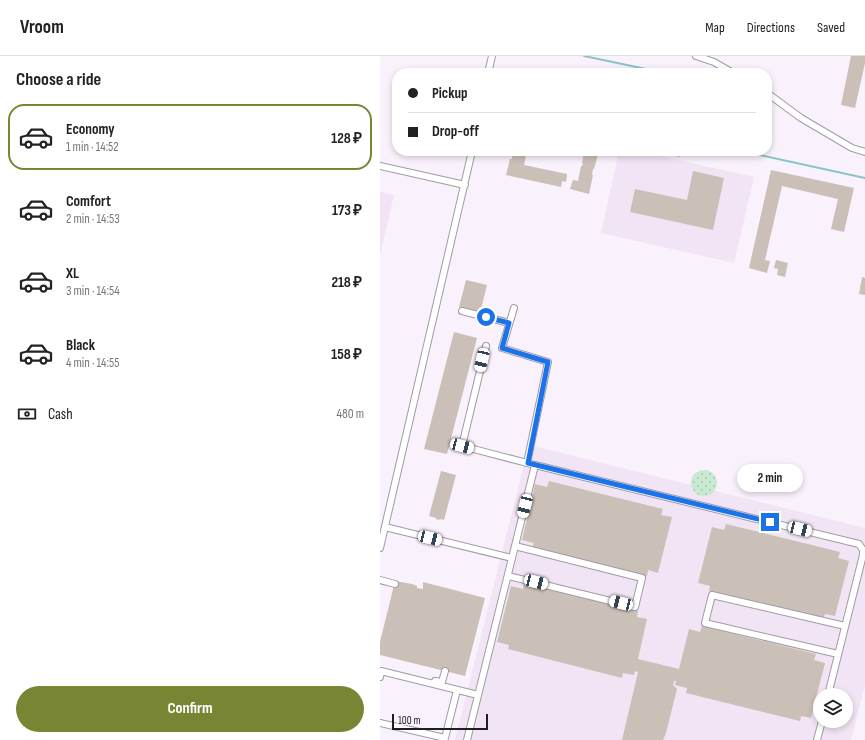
<!DOCTYPE html>
<meta charset="utf-8">
<style>
body{margin:0;font-family:"Sofia Sans Condensed",sans-serif;background:#f6f6f6;color:#222;height:100vh;display:flex;flex-direction:column;font-size:15px;white-space:nowrap}
*{box-sizing:border-box;margin:0}
p{font-size:13px;color:#767676}
.icon{flex:none;width:22px;height:22px;fill:none;stroke:currentColor;stroke-width:2;stroke-linecap:round;stroke-linejoin:round}
.map{position:relative;flex:1;overflow:hidden}
.panel{display:flex;flex-direction:column;background:#fff;width:380px}
.panel>*{flex:none}
.hud{position:absolute;left:12px;top:12px;width:380px;height:88px;border-radius:16px;box-shadow:0 2px 6px #0003;display:grid;align-content:center;height:88px;padding:0 16px;background:#fff}
.tools{position:absolute;left:433px;top:632px;display:grid;gap:8px}
.tools a{display:grid;place-items:center;width:40px;height:40px;border-radius:50%;background:#fff;box-shadow:0 2px 6px #0003;font-size:20px}
.scale{position:absolute;left:12px;bottom:10px;width:96px;box-sizing:border-box;padding-left:4px;border:2px solid #211e22;border-top:0;font-size:11px;line-height:14px;white-space:nowrap;color:#211e22;-webkit-text-stroke:3px #f9f1fb;paint-order:stroke}
.end{position:absolute;width:18px;height:18px;margin:-9px;border:5px solid #1a73e8;background:#fff;box-shadow:0 0 0 2px #fff}
.from{border-radius:50%}
.bubble{position:absolute;height:28px;border-radius:14px;background:#fff;box-shadow:0 2px 6px #0003;font-size:13px;font-weight:700;line-height:28px;text-align:center}
.car{position:absolute;width:12px;height:24px;margin:-12px -6px;border-radius:5px;box-shadow:0 0 3px 1px #0007;background:linear-gradient(#fff 24%,#345 0 40%,#fff 0 76%,#345 0 86%,#fff 0)}
.hud b{display:flex;align-items:center;gap:14px;height:38px;font-size:15px}
.hud b+b{border-top:1px solid #e0e0e0}
.hud i{width:10px;height:10px;background:#222}
ul{padding:0;list-style:none}
li{display:flex;align-items:center;gap:12px;height:66px;margin:0 8px 6px;padding:0 8px;border:2px solid transparent;border-radius:16px}
li div{flex:1}
li b{display:block;font-size:15px}
li em{font-style:normal;font-weight:700}
li.current{border-color:#788533}
li>.icon{width:36px;height:36px;stroke-width:1.5}
h2{padding:0 16px;font-size:18px;line-height:48px}
.pay{display:flex;align-items:center;gap:10px;height:44px;padding:0 16px;font-size:15px}
.pay p{margin-inline-start:auto}
.primary-button{display:flex;gap:8px;margin-top:auto;padding:8px 16px}
.primary-button a{flex:1;height:46px;border-radius:24px;background:#788533;color:#fff;font-size:16px;font-weight:700;line-height:46px;text-align:center}
header{display:flex;align-items:center;gap:24px;box-sizing:border-box;height:56px;padding:0 20px;background:#fff;border-bottom:1px solid #e0e0e0}
header strong{font-size:19px}
nav{display:flex;gap:22px;margin-inline-start:auto;font-size:14px}
main{display:flex;flex:1;min-height:0}
.map>svg:first-child{display:block}
.built{fill:#f1e4f4;fill-rule:evenodd}
.grass{fill:url(#grass-dots)}
.lines{fill:none;stroke-linecap:round;stroke-linejoin:round}
.stream{stroke:#88c4c7;stroke-width:2}
.building{fill:#cac0b8}
.minor-casing{stroke:#a29aa4;stroke-width:8}
.minor{stroke:#fff;stroke-width:6}
.route{stroke:#1a73e8;stroke-width:5}
</style>
<header>
<strong>Vroom</strong>
<nav><a>Map</a><a>Directions</a><a>Saved</a></nav>
</header>
<main>
<section class="panel">
<h2>Choose a ride</h2>
<ul>
<li class="current"><svg class="icon" aria-label="car" viewBox="0 0 24 24"><path d="M5 17H2v-5l4-1 3-4h7l3 4 3 1v5h-3M9 17h6M6 11h13"/><circle cx="7" cy="17" r="2"/><circle cx="17" cy="17" r="2"/></svg><div><b>Economy</b><p>1 min · 14:52</p></div><em>128 ₽</em></li>
<li><svg class="icon" aria-label="car" viewBox="0 0 24 24"><path d="M5 17H2v-5l4-1 3-4h7l3 4 3 1v5h-3M9 17h6M6 11h13"/><circle cx="7" cy="17" r="2"/><circle cx="17" cy="17" r="2"/></svg><div><b>Comfort</b><p>2 min · 14:53</p></div><em>173 ₽</em></li>
<li><svg class="icon" aria-label="car" viewBox="0 0 24 24"><path d="M5 17H2v-5l4-1 3-4h7l3 4 3 1v5h-3M9 17h6M6 11h13"/><circle cx="7" cy="17" r="2"/><circle cx="17" cy="17" r="2"/></svg><div><b>XL</b><p>3 min · 14:54</p></div><em>218 ₽</em></li>
<li><svg class="icon" aria-label="car" viewBox="0 0 24 24"><path d="M5 17H2v-5l4-1 3-4h7l3 4 3 1v5h-3M9 17h6M6 11h13"/><circle cx="7" cy="17" r="2"/><circle cx="17" cy="17" r="2"/></svg><div><b>Black</b><p>4 min · 14:55</p></div><em>158 ₽</em></li>
</ul>
<div class="pay"><svg class="icon" aria-label="cash" viewBox="0 0 24 24"><path d="M3 7h18v10H3z"/><circle cx="12" cy="12" r="2"/></svg>Cash<p>480 m</p></div>
<div class="primary-button"><a>Confirm</a></div>
</section>
<div class="map">
<svg width="485" height="684" viewBox="0 0 485 684">
<defs>
<pattern id="grass-dots" width="8" height="8" patternUnits="userSpaceOnUse"><rect width="8" height="8" fill="#c9e9d3"/><path d="M2 2h.1M6 6h.1" fill="none" stroke="#acc7b5" stroke-width="1.8" stroke-linecap="round"/></pattern>
</defs>
<rect width="100%" height="100%" fill="#f9f1fb"/>
<path class="built" d="M239,95h18l117,26 -20,86 -133,-30z
M0,136l14,3 -14,61z
M149,389l336,83v157l-14,55h-396zM440,639h26v26h-26z"/>
<path class="grass" d="M311 427a13 13 0 1 1 26 0a13 13 0 1 1-26 0Z"/>
<g class="lines">
<path class="stream" d="M204,0l81,17
M361,95l124,27"/>
</g>
<path class="building" d="M471,0h14v7l-10,45 -14,-3z
M151,13l14,3v1h-15z
M132,95h15l-3,14 43,9 -1,8 -4,-1 -1,6 -55,-12 4,-16h2z
M204,95h15l-5,18h-1l-1,6h1l-4,19 -19,-5 3,-9 5,1 3,-15h1l1,-3h-1z
M287,95h15l-2,6 -14,-3z
M391,114l83,18 -10,44 -13,-3 7,-30 -56,-13 -17,74 5,1 -3,12 -18,-5z
M313,115l31,7 -11,52 -83,-18 5,-23 52,11z
M396,204l12,3 -3,14 -8,-2 1,-6 -4,-1z
M482,221l3,1v17l-6,-1z
M86,224l21,5 -7,28 -21,-6z
M74,276l23,6 -30,116 -23,-5z
M61,415l15,4 -12,45 -4,-1 -1,1 -3,-1v-1l-7,-2z
M169,425l114,28 -2,6 11,2 -14,56 -10,-3 -1,6 -115,-29 2,-4 -12,-3 13,-56 12,3z
M346,468l114,28 -2,6 11,3 -14,55 -10,-2 -2,5 -114,-28 1,-5 -12,-3 14,-56 12,3z
M15,525l17,3 5,2v2l6,1v-7l62,16 -20,78 -85,-21v-13z
M144,527l114,28 -1,6 10,2 -9,40 41,10 10,-40 11,3 2,-6 114,28 -2,6 11,3 -14,55 -10,-2 -1,5 -114,-28 1,-5 -12,-3 1,-4h-2l-1,4 4,4 -11,44 -3,7h-41l16,-68 -3,-1 -1,4 -11,-2 -1,5 -114,-29 1,-4 -12,-3 14,-56 12,3z"/>
<g class="lines">
<defs>
<path id="minor" d="M316,0l18,6 19,11
M108,17l4,-17
M387,37l34,25 51,30 13,4
M0,110l85,19
M134,252l-12,40 46,14 -21,101
M82,255l47,12
M106,290l-24,100 69,18
M5,471l127,31
M0,492l92,-397
M128,520l127,31 7,-29 -127,-32
M0,524l15,4
M458,598l-133,-31 7,-28 133,31
M0,621l1,-6 97,24
M55,625l7,1 3,-11
M0,667l65,15 12,-48
M87,684l68,-275 324,79 4,6v5l-35,140
M437,684l5,-19"/>
</defs>
<use href="#minor" class="minor-casing"/>
<use href="#minor" class="minor"/>
</g>
<g class="lines">
<path class="route" d="M106,261l23,6 -7,25 46,14 -20,101 242,59"/>
</g>
</svg>
<div class="tools">
<a><svg class="icon" aria-label="layers" viewBox="0 0 24 24"><path d="M12 4l9 5-9 5-9-5zM3 14l9 5 9-5"/></svg></a>
</div>
<div class="scale">100 m</div>
<i class="end from" style="left:106px;top:261px"></i>
<i class="end" style="left:390px;top:466px"></i>
<div class="bubble" style="left:357px;top:408px;width:66px">2 min</div>
<i class="car" style="left:102px;top:304px;rotate:193deg"></i>
<i class="car" style="left:82px;top:390px;rotate:105deg"></i>
<i class="car" style="left:145px;top:450px;rotate:194deg"></i>
<i class="car" style="left:420px;top:473px;rotate:104deg"></i>
<i class="car" style="left:50px;top:482px;rotate:104deg"></i>
<i class="car" style="left:156px;top:526px;rotate:104deg"></i>
<i class="car" style="left:241px;top:547px;rotate:284deg"></i>
<div class="hud">
<b><i class="from"></i>Pickup</b>
<b><i></i>Drop-off</b>
</div>
</div>
</main>
